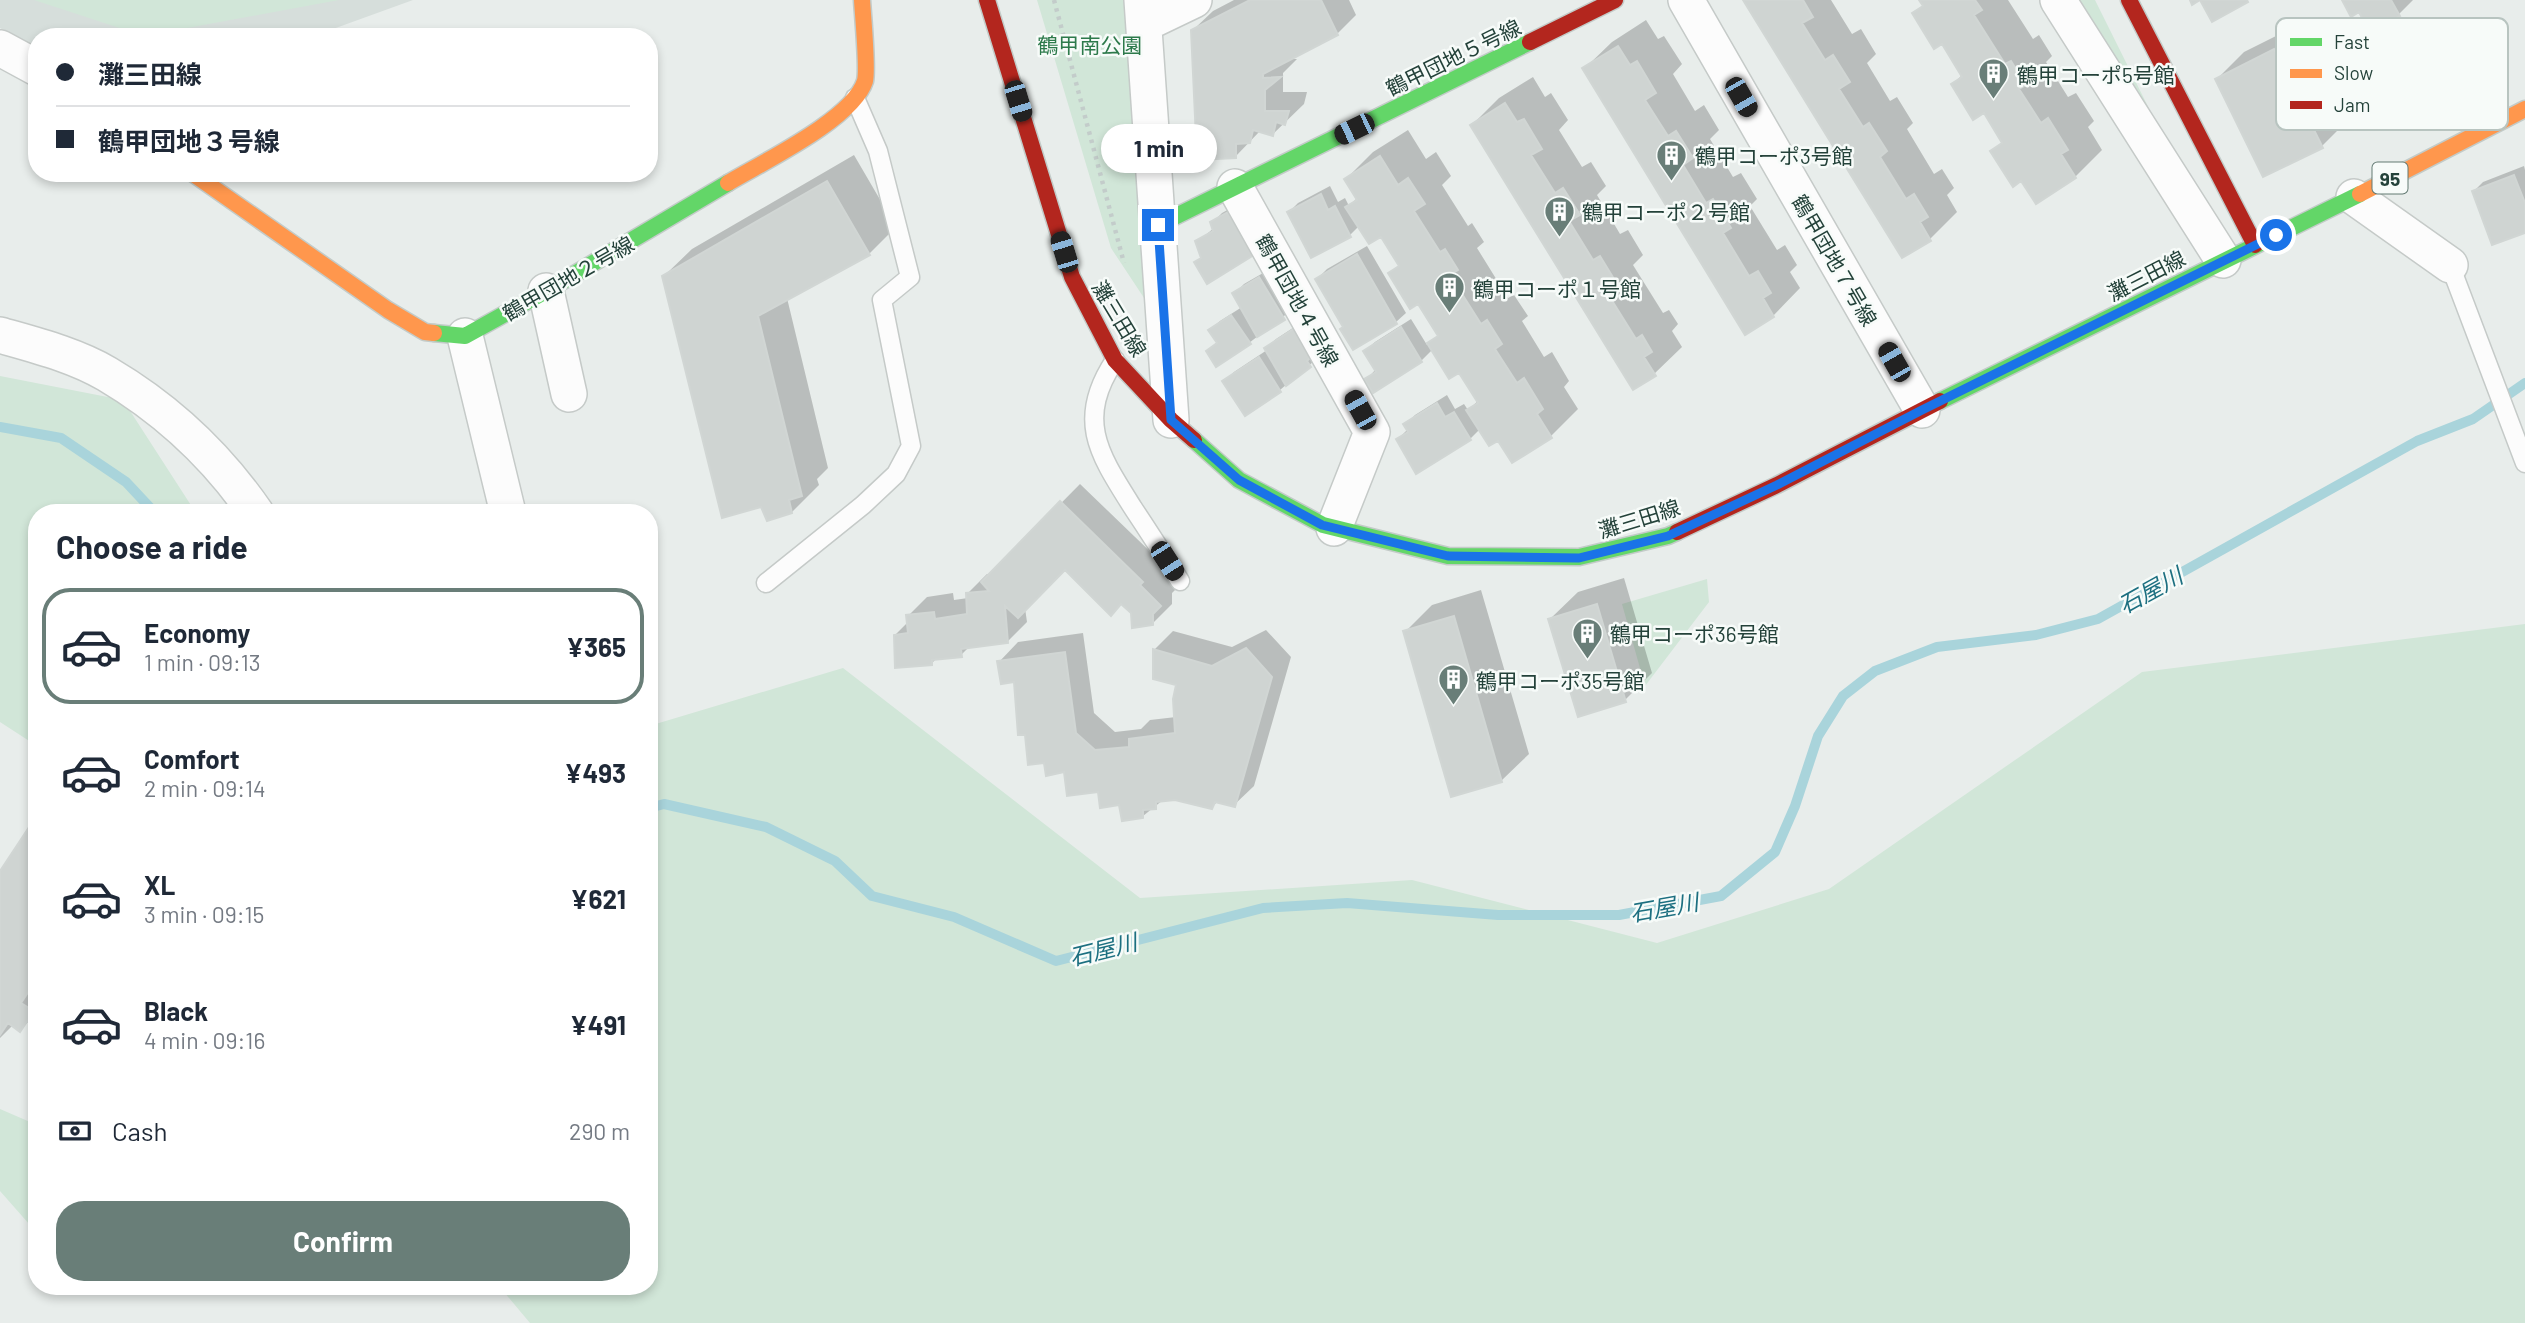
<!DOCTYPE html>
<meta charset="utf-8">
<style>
body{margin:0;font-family:Barlow,"Noto Sans JP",sans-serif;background:#f2f2f3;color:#1f2937;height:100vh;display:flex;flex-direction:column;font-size:26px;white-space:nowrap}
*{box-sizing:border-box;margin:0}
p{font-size:23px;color:#747a83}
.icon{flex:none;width:38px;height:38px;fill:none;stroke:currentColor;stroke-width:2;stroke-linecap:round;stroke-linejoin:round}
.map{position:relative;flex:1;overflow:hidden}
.sheet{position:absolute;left:28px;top:504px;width:630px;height:791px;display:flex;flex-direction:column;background:#fff;border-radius:28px;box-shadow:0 4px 10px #0003}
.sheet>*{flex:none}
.banner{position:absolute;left:28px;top:28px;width:630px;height:154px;border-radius:28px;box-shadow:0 4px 10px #0003;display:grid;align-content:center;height:154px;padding:0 28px;background:#fff}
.end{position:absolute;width:32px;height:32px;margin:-16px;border:9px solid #1a73e8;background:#fff;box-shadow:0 0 0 4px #fff}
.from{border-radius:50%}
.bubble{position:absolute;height:49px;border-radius:24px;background:#fff;box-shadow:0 4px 10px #0003;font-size:23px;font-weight:700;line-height:49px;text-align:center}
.car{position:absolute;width:21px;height:42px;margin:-21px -10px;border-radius:9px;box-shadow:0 0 5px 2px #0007;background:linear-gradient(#222 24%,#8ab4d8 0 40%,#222 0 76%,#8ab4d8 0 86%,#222 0)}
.banner b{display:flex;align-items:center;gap:24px;height:66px;font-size:26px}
.banner b+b{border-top:2px solid #e0e1e3}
.banner i{width:18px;height:18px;background:#1f2937}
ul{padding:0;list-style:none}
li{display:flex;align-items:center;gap:21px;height:116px;margin:0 14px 10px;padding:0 14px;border:4px solid transparent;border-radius:28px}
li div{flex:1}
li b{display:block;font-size:26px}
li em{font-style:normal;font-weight:700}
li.selected{border-color:#697e78}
li>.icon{width:63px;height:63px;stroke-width:1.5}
h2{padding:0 28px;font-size:32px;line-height:84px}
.pay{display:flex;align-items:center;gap:18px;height:77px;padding:0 28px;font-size:26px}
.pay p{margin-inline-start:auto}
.action{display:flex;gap:14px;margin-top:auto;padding:14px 28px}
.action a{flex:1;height:80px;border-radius:28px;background:#697e78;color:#fff;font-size:28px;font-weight:700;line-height:80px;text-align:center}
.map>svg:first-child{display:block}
.built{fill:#d6dedb}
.green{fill:#d1e6d8}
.shadow{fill:#0003}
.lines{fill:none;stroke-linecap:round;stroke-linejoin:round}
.stream{stroke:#a9d4db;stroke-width:10}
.building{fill:#cfd4d2;stroke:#d1d6d4;stroke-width:2}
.lane-casing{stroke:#c5cac8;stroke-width:21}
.street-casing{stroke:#c5cac8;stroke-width:38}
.fast-casing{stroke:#c3cbc8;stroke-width:19}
.slow-casing{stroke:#c3cbc8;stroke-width:19}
.jam-casing{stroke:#c3cbc8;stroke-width:19}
.path{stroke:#c3ccca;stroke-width:4.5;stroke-dasharray:3.5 5;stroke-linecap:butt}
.lane{stroke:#fcfcfc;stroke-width:18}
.street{stroke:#fcfcfc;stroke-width:35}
.fast{stroke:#63d668;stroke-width:16}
.slow{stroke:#ff974d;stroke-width:16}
.jam{stroke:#b3261e;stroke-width:16}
.route{stroke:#1a73e8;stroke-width:9}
.labels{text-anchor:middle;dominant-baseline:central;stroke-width:5;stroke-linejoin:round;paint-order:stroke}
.shield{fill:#f7fbf9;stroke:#637a73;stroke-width:2}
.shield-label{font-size:19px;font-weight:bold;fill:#24423a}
.park-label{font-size:21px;fill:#2d7a4b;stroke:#f7fbf9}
.street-label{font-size:21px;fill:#24423a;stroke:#f7fbf9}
.poi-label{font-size:21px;fill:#24423a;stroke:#f7fbf9;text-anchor:start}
.water-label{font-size:23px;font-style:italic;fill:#1c6f80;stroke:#f7fbf9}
.key{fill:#f7fbf9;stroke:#b8c4c0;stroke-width:2}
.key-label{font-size:19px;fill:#24423a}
</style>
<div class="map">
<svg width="2525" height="1323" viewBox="0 0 2525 1323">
<rect width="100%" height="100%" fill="#e8edeb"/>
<path class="built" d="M0,0h413l-102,37h-274v11l-37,-20z"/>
<path class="green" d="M34,0h305l-195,36z
M1037,0h87l28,310 -41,-62z
M2077,0h18l94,189z
M0,376l123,24 73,113h-159v233l-37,-24z
M1707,579l2,23 -64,84 -23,-82z
M2525,624v699h-1995l-31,-37h150v-560l194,-58 297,230 272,-18 245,63 172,-54 313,-217z
M0,1109l37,16v108l-37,-42z"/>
<path class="shadow" d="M1234,0h115l7,15 -19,19 -50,25h10l-14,14v19h24l-3,12 -31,30 -13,-3 -24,25 -43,-126 20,-19z
M1746,0h85l21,34 9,-5 15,25 -9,9 23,38 7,-4 16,26 -6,6 27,45 8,-5 12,19 -7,7 10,17 -27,27 -28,17z
M1921,0h87l25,39 6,-4 13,21 -6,6 22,35 8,-4 18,28 -6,6 14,23 -27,27 -53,2 -30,-28 11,-10 -19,-30 -31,-27 10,-10 -21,-32 -28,-29 10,-9z
M2344,0h69l-14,14 -39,-4z
M1646,20l12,19 6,-3 18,28 -9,10 22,37 9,-6 15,25 -9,9 23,38 8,-4 16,26 -7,7 27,44 8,-5 12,20 -7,7 10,16 -27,28 -27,16 -162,-263 28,-27z
M2302,23l47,96 -27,27 -105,-67 27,-27z
M1533,77l12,20 6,-4 17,27 -9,10 23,37 9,-5 15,24 -9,9 23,39 8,-4 15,25 -10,10 30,48 6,-3 9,14 -6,7 10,16 -28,27 -182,-249 27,-27z
M1408,130l18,29 10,-7 15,24 -9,9 26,41 4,-3 12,19 -7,6 31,50 6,-3 14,21 -6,5 22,36 8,-5 17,29 -5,6 14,22 -27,27 -39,25 -14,-23 -18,-9 -10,10h-72l10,-10 -3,-4 10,-10 32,-20 8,14 9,-5 4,6 11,-10 -19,-30 -27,-21 -12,12 -47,30 -7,-12 9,-10 -11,-18 10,-9 36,-23 16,26 12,-11 -21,-32 -28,-29 10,-9 -19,-30 -22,-8 -9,9 -61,-23 9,-9 32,-17 8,16 7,-4 4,8 9,-9 -12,-18 27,-27z
M854,155l42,72 -27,27 -82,44 41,170 -11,11 2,6 -27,27 -30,-7 -98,-229 28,-27z
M2524,166l1,4v61l-51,-40 9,-9z
M1238,204l25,40 -67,19 6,-7 -5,-14 17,-14 -2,-5 10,-10z
M1367,246l39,67 -10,9 -43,26 -8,-22 -28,-47 10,-10z
M1270,269l23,40 -44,34 -41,8 10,-10 -8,-11 10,-9 22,-14 -8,-13 10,-10z
M1305,320l15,36 -40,34 -35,23 -20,-32 9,-9 33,-22 -1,-2 10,-9z
M1080,484l81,78 -3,2 21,22 -7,7v11l-20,20 -87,-56 -40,40 2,14 -20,20 -37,4 -9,9 -24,3 -6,6 -36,-29 13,-13v-6l19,-19 26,-4 1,7 14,-2 -1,-4 20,-20h4z
M1624,578l28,95 -27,27 -75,-81 28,-27z
M1481,590l48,164 -28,27 -96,-149 27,-27z
M1266,630l25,27 -37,129 -20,19 -16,-4 -6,6 -37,-9 -12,2 -20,16 -77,-46 -20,-9 -19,-28 -11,-53 -17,-18 19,-20 65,-9 11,80 21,19 26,-3 9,-9 26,-3 2,-34 -24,-33 19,-19 59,16z
M37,818v195l-17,17 -7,-5 -13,13v-164z"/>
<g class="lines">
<path class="stream" d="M0,427l61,11 65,44 29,31
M649,808l15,-4 102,23 69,34 37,35 82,21 102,44 207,-53 84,-5 151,12h121l102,-19 54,-44 20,-46 23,-70 25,-40 32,-25 62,-24 99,-12 62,-16 319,-178 56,-22 52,-36"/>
</g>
<path class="building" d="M1250,0h71l17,35 -75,39v4l18,-1 -16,13v21h24l-4,14 -9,-3 -3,14 -20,-6 -3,13 -14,1v14l-39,2 -6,-130z
M1743,0h60l10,17 -11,6 23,37 8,-5 17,27 -11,7 24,38 6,-4 18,28 -7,6 26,42 8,-5 14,23 -8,5 11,19 -29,17z
M1919,0h56l7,10 -8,5 31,49 6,-3 15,24 -7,4 22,34 7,-5 20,32 -7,4 15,24 -40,26 -15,-23 -8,6 -23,-36 12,-8 -18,-30 -11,7 -22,-36 11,-7 -20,-33 -8,5 -22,-36 11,-7z
M2190,0h57l1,2 -36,20 -12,-22 -8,5z
M2342,0h49l9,16 -31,16 -10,-20 -8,5z
M1618,46l12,19 7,-4 19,32 -11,7 23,36 8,-5 17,27 -10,7 23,38 7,-4 18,29 -8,5 26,43 9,-5 13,22 -8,5 11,19 -29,18 -163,-267z
M2274,49l49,99 -60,29 -48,-98z
M1505,103l12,19 7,-3 18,30 -11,6 24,38 8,-5 17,27 -11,6 24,39 7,-4 17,28 -11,7 30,48 6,-4 10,17 -8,5 12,19 -23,14 -163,-265z
M1380,156l18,29 10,-7 17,26 -11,7 26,41 5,-3 13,21 -8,5 31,49 6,-4 15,24 -7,5 22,34 7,-5 19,31 -6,5 15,24 -40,25 -14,-22 -9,5 -23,-36 12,-7 -19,-30 -10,6 -22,-36 11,-7 -20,-32 -8,5 -22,-36 11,-7 -18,-29 -12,7 -24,-37 12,-7 -13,-21z
M2514,175l11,28v30l-33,12 -20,-54z
M827,181l43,74 -112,61 44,180 -13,4 3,13 -25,8 -6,-14 -39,11 -60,-242z
M1321,194l7,16 7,-4 16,31 -40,21 -24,-46z
M1228,212l26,43 -47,29 -13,-22 7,-4 -6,-17 18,-10 -3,-9z
M1357,254l40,70 -44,26 -13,-21 3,-2 -28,-48z
M1259,277l26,43 -28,17 -25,-44z
M1231,315l20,29 -35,23 -10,-16 11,-8 -9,-13z
M1401,327l21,35 -49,31 -9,-14 12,-7 -13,-21z
M1295,328l16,29 -4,4 4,6 -25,19 -22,-38z
M1259,357l22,35 -36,24 -23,-35z
M1437,403l8,14 9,-5 17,28 -55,34 -20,-35 12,-7 -5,-8z
M1060,501l83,81 -3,3 21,21 -8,8v11l-21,3 -1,-15 -10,-9 -10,12 -46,-46 -47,48 -13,-12 3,37 -47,6 1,8 -30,3v5l-37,3 -1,-33 14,-2 -2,-18 28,-3 1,7 32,-5 -1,-21 23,-2 -8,-9z
M1597,604l29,98 -48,15 -30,-98z
M1454,616l48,166 -51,15 -48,-166z
M1246,648l26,29 -37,130 -20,-5 -3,7 -37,-9 -19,2v7l-13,1v8l-21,3 -3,-16 -19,3 -2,-16 -31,4 -3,-24 -18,4 -2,-13 -16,2 -3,-30h-7l-4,-53 -13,2 -4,-23 68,-9 11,81 19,17 34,-3v-8l46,-6 -2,-34 3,-14 -23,-6v-30l59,17z
M37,815v164l-16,24 13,8 -14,21 -12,-9 -8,12v-164z"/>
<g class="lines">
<defs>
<path id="lane" d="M2450,265l75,198
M1115,360c-40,60 -16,94 18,148 16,24 32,49 47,73
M766,583l97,-78 33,-31 15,-28 -29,-146 28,-23 -32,-126 -23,-53"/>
<path id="street" d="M1142,0l29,420
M1686,0l236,410
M2058,0l165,260
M1144,24l50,-24
M0,48l37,20
M1235,187l137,245 -38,96
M2354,197l96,68
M546,291l23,103
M0,335c35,10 75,20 107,39 61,36 109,81 149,139
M465,336l43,177"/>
<path id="fast" d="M1158,225l372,-183
M434,333l31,3 81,-45 182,-108
M1940,401l420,-207
M1194,440l45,40 84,45 125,31 131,1 89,-21 9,-4"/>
<path id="slow" d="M192,173l196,137 37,22 9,1
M728,183c35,-21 125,-64 137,-102 3,-13 -2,-64 -3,-81
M2360,194l165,-85"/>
<path id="jam" d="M987,0l85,277 43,83 56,60 23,20
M2129,0l126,245
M1530,42l85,-42
M1677,532l100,-47 163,-84"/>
</defs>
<use href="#lane" class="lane-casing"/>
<use href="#street" class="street-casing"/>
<use href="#fast" class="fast-casing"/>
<use href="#slow" class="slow-casing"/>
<use href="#jam" class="jam-casing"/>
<path class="path" d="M1054,0l70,263"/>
<use href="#lane" class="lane"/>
<use href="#street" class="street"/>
<use href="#fast" class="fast"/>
<use href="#slow" class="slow"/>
<use href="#jam" class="jam"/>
</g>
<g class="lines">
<path class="route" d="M1158,225l13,195 68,60 83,45 126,31 131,2 89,-22 109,-51 145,-75 354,-175"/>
</g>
<defs>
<symbol id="building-pin" viewBox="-11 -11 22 30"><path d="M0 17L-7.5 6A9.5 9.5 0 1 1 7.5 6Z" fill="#697e78" stroke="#f7fbf9"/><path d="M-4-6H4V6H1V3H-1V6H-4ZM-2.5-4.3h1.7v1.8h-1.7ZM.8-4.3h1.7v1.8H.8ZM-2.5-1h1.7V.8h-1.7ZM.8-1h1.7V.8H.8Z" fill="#fff"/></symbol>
</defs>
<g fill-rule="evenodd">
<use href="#building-pin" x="1976" y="56" width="35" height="47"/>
<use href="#building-pin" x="1654" y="138" width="35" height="47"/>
<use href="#building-pin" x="1542" y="194" width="35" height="47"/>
<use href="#building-pin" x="1432" y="270" width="35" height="47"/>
<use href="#building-pin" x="1570" y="616" width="35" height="47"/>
<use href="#building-pin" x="1436" y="662" width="35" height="47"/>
</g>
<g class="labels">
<rect class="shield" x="2372.5" y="162.5" width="35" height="31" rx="5"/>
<g class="shield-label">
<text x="2390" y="178">95</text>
</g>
<g class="park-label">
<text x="1090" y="44">鶴甲南公園</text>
</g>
<g class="street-label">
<text transform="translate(1453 57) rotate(-26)">鶴甲団地５号線</text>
<text transform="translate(1835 260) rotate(60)">鶴甲団地７号線</text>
<text transform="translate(2146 275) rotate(-27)">灘三田線</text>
<text transform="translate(568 278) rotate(-30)">鶴甲団地２号線</text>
<text transform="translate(1298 300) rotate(61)">鶴甲団地４号線</text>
<text transform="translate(1120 318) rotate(59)">灘三田線</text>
<text transform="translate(1639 518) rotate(-17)">灘三田線</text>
</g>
<g class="poi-label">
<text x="2017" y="74">鶴甲コーポ5号館</text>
<text x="1695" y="155">鶴甲コーポ3号館</text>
<text x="1582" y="211">鶴甲コーポ２号館</text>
<text x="1473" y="288">鶴甲コーポ１号館</text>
<text x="1610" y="633">鶴甲コーポ36号館</text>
<text x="1476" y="680">鶴甲コーポ35号館</text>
</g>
<g class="water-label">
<text transform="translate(2150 590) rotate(-29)">石屋川</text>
<text transform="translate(1664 907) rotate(-10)">石屋川</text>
<text transform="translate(1103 949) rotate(-14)">石屋川</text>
</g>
</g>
<rect x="2276" y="18" width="232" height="112" rx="10" class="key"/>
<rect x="2290" y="38" width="32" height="8" fill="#63d668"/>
<rect x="2290" y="69" width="32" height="9" fill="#ff974d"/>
<rect x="2290" y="101" width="32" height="8" fill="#b3261e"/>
<g class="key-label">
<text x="2334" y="49">Fast</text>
<text x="2334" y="80">Slow</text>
<text x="2334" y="112">Jam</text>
</g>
</svg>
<i class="end from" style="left:2276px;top:235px"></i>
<i class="end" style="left:1158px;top:225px"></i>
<div class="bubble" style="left:1101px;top:124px;width:116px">1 min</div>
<i class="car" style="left:1741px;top:97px;rotate:150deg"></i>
<i class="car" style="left:1018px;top:101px;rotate:163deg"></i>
<i class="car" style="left:1354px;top:129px;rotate:244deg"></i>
<i class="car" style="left:1064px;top:252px;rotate:343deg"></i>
<i class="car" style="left:1894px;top:362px;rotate:330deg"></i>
<i class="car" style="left:1360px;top:410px;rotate:331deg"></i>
<i class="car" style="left:1167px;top:561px;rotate:147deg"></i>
<div class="banner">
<b><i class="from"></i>灘三田線</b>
<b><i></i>鶴甲団地３号線</b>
</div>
<section class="sheet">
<h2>Choose a ride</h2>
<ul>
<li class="selected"><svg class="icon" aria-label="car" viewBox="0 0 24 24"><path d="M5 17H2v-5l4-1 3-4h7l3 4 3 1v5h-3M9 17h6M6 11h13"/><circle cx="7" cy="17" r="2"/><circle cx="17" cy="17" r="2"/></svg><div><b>Economy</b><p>1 min · 09:13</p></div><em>¥365</em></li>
<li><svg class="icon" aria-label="car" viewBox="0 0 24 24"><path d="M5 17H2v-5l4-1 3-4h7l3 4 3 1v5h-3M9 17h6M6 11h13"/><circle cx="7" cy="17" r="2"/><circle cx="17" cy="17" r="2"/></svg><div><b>Comfort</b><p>2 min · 09:14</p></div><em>¥493</em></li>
<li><svg class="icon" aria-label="car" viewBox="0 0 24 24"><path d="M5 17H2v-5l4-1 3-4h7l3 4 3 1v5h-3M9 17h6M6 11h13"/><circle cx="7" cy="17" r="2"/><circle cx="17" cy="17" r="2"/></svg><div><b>XL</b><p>3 min · 09:15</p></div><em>¥621</em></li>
<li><svg class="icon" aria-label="car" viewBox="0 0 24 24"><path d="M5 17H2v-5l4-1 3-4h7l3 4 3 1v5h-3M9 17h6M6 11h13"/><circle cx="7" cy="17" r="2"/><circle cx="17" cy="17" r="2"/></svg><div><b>Black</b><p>4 min · 09:16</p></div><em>¥491</em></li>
</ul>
<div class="pay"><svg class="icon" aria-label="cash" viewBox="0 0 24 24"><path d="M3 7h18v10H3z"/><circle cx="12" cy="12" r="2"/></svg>Cash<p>290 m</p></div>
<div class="action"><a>Confirm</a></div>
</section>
</div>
